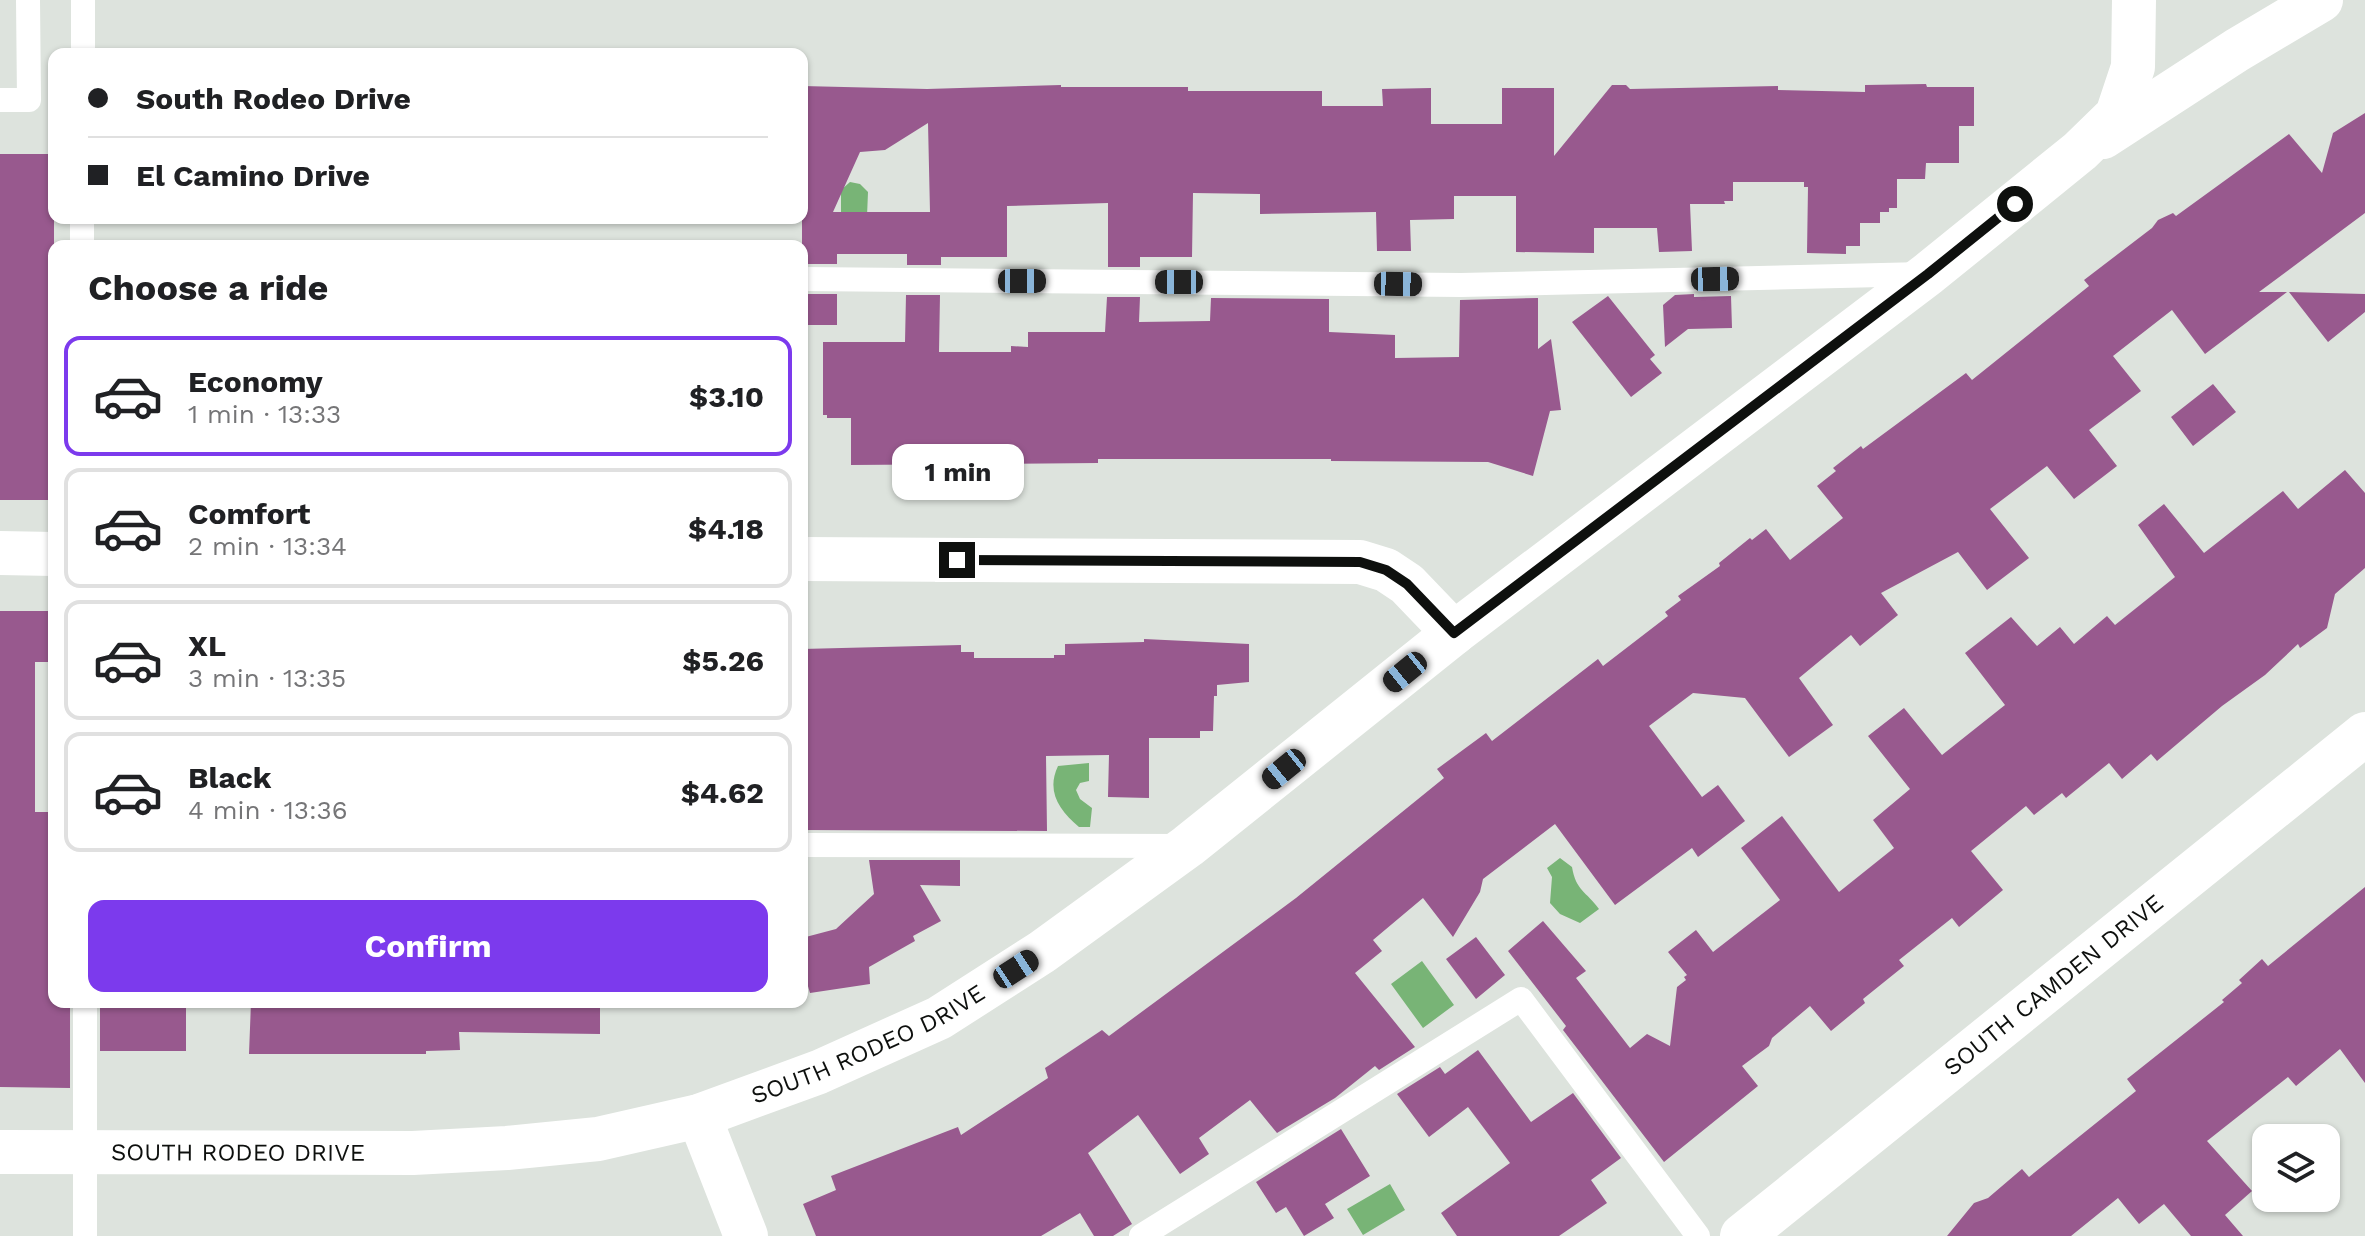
<!DOCTYPE html>
<meta charset="utf-8">
<style>
body{margin:0;font-family:"Work Sans",sans-serif;background:#f2f2f2;color:#202124;height:100vh;display:flex;flex-direction:column;font-size:30px;white-space:nowrap}
*{box-sizing:border-box;margin:0}
p{font-size:26px;color:#757577}
.icon{flex:none;width:44px;height:44px;fill:none;stroke:currentColor;stroke-width:2;stroke-linecap:round;stroke-linejoin:round}
.map{position:relative;flex:1;overflow:hidden}
.details{position:absolute;left:48px;top:240px;width:760px;height:768px;display:flex;flex-direction:column;background:#fff;border-radius:16px;box-shadow:0 2px 6px #0004}
.details>*{flex:none}
.guide{position:absolute;left:48px;top:48px;width:760px;height:176px;border-radius:16px;box-shadow:0 2px 6px #0004;display:grid;align-content:center;height:176px;padding:0 40px;background:#fff}
.fabs{position:absolute;left:2252px;top:1124px;display:grid;gap:16px}
.fabs a{display:grid;place-items:center;width:88px;height:88px;border-radius:16px;background:#fff;box-shadow:0 2px 6px #0004;font-size:40px}
.end{position:absolute;width:36px;height:36px;margin:-18px;border:10px solid #0e100e;background:#fff;box-shadow:0 0 0 4px #fff}
.from{border-radius:50%}
.bubble{position:absolute;height:56px;border-radius:16px;background:#fff;box-shadow:0 2px 6px #0004;font-size:26px;font-weight:700;line-height:56px;text-align:center}
.car{position:absolute;width:24px;height:48px;margin:-24px -12px;border-radius:10px;box-shadow:0 0 6px 2px #0007;background:linear-gradient(#222 24%,#8ab4d8 0 40%,#222 0 76%,#8ab4d8 0 86%,#222 0)}
.guide b{display:flex;align-items:center;gap:28px;height:76px;font-size:30px}
.guide b+b{border-top:2px solid #e0e0e0}
.guide i{width:20px;height:20px;background:#202124}
ul{padding:0;list-style:none}
li{display:flex;align-items:center;gap:24px;height:120px;margin:0 16px 12px;padding:0 24px;border:4px solid #e0e0e0;border-radius:16px}
li div{flex:1}
li b{display:block;font-size:30px}
li em{font-style:normal;font-weight:700}
li.active{border-color:#7c3aed}
li>.icon{width:72px;height:72px;stroke-width:1.5}
h2{padding:0 40px;font-size:36px;line-height:96px}
.cta{display:flex;gap:16px;margin-top:auto;padding:16px 40px}
.cta a{flex:1;height:92px;border-radius:16px;background:#7c3aed;color:#fff;font-size:32px;font-weight:700;line-height:92px;text-align:center}
.map>svg:first-child{display:block}
.water{fill:#78b476}
.building{fill:#98598e;fill-rule:evenodd}
.lines{fill:none;stroke-linecap:round;stroke-linejoin:round}
.service{stroke:#fff;stroke-width:24}
.minor{stroke:#fff;stroke-width:44}
.route{stroke:#0e100e;stroke-width:10}
.labels{text-anchor:middle;dominant-baseline:central;stroke-width:6;stroke-linejoin:round;paint-order:stroke}
.street-label{font-size:24px;fill:#0e100e;stroke:#fff}
</style>
<div class="map">
<svg width="2365" height="1236" viewBox="0 0 2365 1236">
<rect width="100%" height="100%" fill="#dde3dd"/>
<path class="water" d="M850,182l10,2 8,8 -2,49 -25,-10v-41z
M1089,763v18l-9,2 -4,7 4,9 12,9 -2,19h-11c-20,-17 -33,-36 -21,-61z
M1560,858l12,9c4,24 14,24 27,42l-19,14 -20,-9 -10,-11 2,-26 -5,-9z
M1422,961l32,44 -31,23 -32,-44z
M1390,1184l15,26 -42,25 -16,-26z"/>
<path class="building" d="M1926,84l1,3h47v39h-15v37h-33l-1,16h-28v29h-8v4h-9v11h-20v23h-14v8l-39,-1 1,-66h-4v-5h-71v19h-9l1,3h-35l2,47 -33,1 -2,-24h-63v25l-78,-1v-56h-62v23l-44,1 1,31h-34l-1,-39 -116,2v-20l-67,-1 -1,64h-52v10h-32v-64l-101,3v51h-66v8h-34v-11h-70v10h-35v-178l125,3 134,-4v2h127v4h134v15h61l-1,-17 49,-1v36h71v-36h52v68l58,-71h14l4,4 148,-3v4l87,2v-7zM928,123l2,89h-97l27,-60 25,-2z
M2365,113v100l-106,79h28l-82,62 -33,-44 -59,46 28,35 -52,39 28,36 -43,33 -27,-33 -57,43 39,49 -42,32 -29,-38 -77,41 17,22 -38,31 -9,-11 -52,43 34,47 -44,32 -44,-59 -52,-5 -44,33 53,71 16,-12 27,36 -47,36 -6,-9 -77,57 -60,-81 -72,55 -3,13 -27,45 -30,-39 -50,42 9,11 -27,22 60,74 -36,23 -4,-4 -40,32 -58,35 -27,-33 -51,38 10,16 -29,20 -42,-59 -50,38 44,71 -19,12h-19l-14,-23 -39,23h-225l-13,-32 33,-14 -5,-14 127,-49 3,8 87,-57 -3,-10 57,-38 7,6 187,-138 148,-120 -7,-9 49,-36 6,8 106,-82 5,7 65,-50 -3,-4 16,-12 -3,-4 42,-30 -1,-3 31,-25 2,2 14,-11 24,31 53,-42 -26,-32 19,-15 -3,-3 28,-22 2,3 103,-76 6,7 117,-94 -5,-6 68,-52 6,-8 15,-7 3,3 113,-82 33,39 11,-40z
M0,154h54v346h-54z
M2289,292l76,2v18l-37,30z
M804,294h33v31h-33z
M1694,294v3l37,-1 1,32 -44,1 -23,18 -2,-42 12,-10z
M906,295h34l-1,57h72v-6l17,1v-15h77l2,-35h33l-1,25 71,-1 1,-23 118,1v33l66,3v23l64,-1 1,-57 78,-2v51l13,-10 10,71 -11,1 -17,65 -45,-14 -157,-1v-2h-233v4l-247,2v-47h-24v-3h-4v-73h82z
M1608,296l47,59 -5,4 12,14 -31,24 -59,-75z
M2213,384l23,28 -43,34 -22,-29z
M2345,470l20,23v75l-30,26 -8,34 -27,20 -2,-4 -33,31 -43,31 -65,55 -6,-7 -29,25 -13,-16 -43,35 -4,-5 -28,22 -8,-9 -55,45 32,39 -44,37 -7,-9 -53,42 5,6 -41,33 2,4 -34,28 -21,-25 -38,32 -3,8 -27,20 16,20 -94,76 -101,-132 3,-4 -58,-75 35,-30 43,50 -10,7 54,70 17,-14 23,12 7,-59 9,-7 -2,-3 3,-2 -19,-23 28,-22 17,22 67,-52 -39,-52 41,-32 57,76 55,-44 -21,-28 37,-31 -42,-53 36,-28 38,47 63,-50 -40,-52 46,-36 26,29 23,-19 14,17 33,-28 8,9 60,-48 -37,-52 26,-21 40,49 79,-62 15,18z
M0,611h54v51h-19v150h15v3h4v187h16v86l-70,-1z
M1144,639l105,5v38l-32,3v11h-3l-1,35h-13v7h-51v60l-41,-1 1,-42 -63,1 1,75 -245,-1v-181l159,-4v7h13v6h80v-3h11v-11l79,-2z
M869,860h91v26l-40,-1 21,36 -28,15 2,5 -46,26 1,17 -60,9 -8,-27v-28l34,-9 38,-35z
M2365,887v196l-25,-34 -44,37 -8,-9 -81,64 45,50 -27,24 18,21h-52l-27,-32 -25,20 -21,-26 -47,38h-124l27,-33 14,-5 34,-29 7,8 107,-86 -9,-12 97,-77 -2,-2 20,-17 -3,-3 23,-21 6,7z
M1476,937l29,38 -29,24 -30,-40z
M100,1002h86v49h-86z
M251,1002h349v32l-141,-2 1,18 -34,1v3h-177z
M1478,1050l53,72 42,-29 48,65 -30,22 16,23 -48,33h-102l-16,-23 69,-50 -42,-56 -39,30 -32,-43 43,-27 5,7z
M1341,1129l29,47 -45,28 9,14 -30,18 -18,-29 -10,6 -20,-31z"/>
<g class="lines">
<path class="service" d="M83,54v-54
M0,100h29l-1,-100
M82,246v-28
M802,279l659,6 462,-11
M802,845l382,1
M85,1002v234
M1141,1236l380,-237 177,237"/>
<g class="minor">
<path d="M2103,137l134,-87 84,-50"/>
<path d="M0,553l54,1"/>
<path d="M802,559l558,3 26,8 21,14 47,49"/>
<path d="M699,1116l47,120"/>
<path id="s1" d="M0,1152l413,1 94,-5 91,-9 101,-23 120,-44 120,-54 103,-66 146,-106 266,-213 474,-359 152,-123 37,-36 16,-48 1,-67"/>
<path id="s2" d="M1742,1236l623,-502"/>
</g>
</g>
<g class="lines">
<path class="route" d="M957,560l403,2 26,8 21,14 47,49 474,-359 87,-70"/>
</g>
<g class="labels">
<g class="street-label">
<text stroke="none"><textPath href="#s2" startOffset="400">SOUTH CAMDEN DRIVE</textPath></text>
<text stroke="none"><textPath href="#s1" startOffset="886">SOUTH RODEO DRIVE</textPath></text>
<text stroke="none"><textPath href="#s1" startOffset="238">SOUTH RODEO DRIVE</textPath></text>
</g>
</g>
</svg>
<div class="fabs">
<a><svg class="icon" aria-label="layers" viewBox="0 0 24 24"><path d="M12 4l9 5-9 5-9-5zM3 14l9 5 9-5"/></svg></a>
</div>
<i class="end from" style="left:2015px;top:204px"></i>
<i class="end" style="left:957px;top:560px"></i>
<div class="bubble" style="left:892px;top:444px;width:132px">1 min</div>
<i class="car" style="left:1715px;top:279px;rotate:89deg"></i>
<i class="car" style="left:1022px;top:281px;rotate:90deg"></i>
<i class="car" style="left:1179px;top:282px;rotate:270deg"></i>
<i class="car" style="left:1398px;top:284px;rotate:91deg"></i>
<i class="car" style="left:1405px;top:672px;rotate:231deg"></i>
<i class="car" style="left:1284px;top:769px;rotate:231deg"></i>
<i class="car" style="left:1016px;top:969px;rotate:57deg"></i>
<div class="guide">
<b><i class="from"></i>South Rodeo Drive</b>
<b><i></i>El Camino Drive</b>
</div>
<section class="details">
<h2>Choose a ride</h2>
<ul>
<li class="active"><svg class="icon" aria-label="car" viewBox="0 0 24 24"><path d="M5 17H2v-5l4-1 3-4h7l3 4 3 1v5h-3M9 17h6M6 11h13"/><circle cx="7" cy="17" r="2"/><circle cx="17" cy="17" r="2"/></svg><div><b>Economy</b><p>1 min · 13:33</p></div><em>$3.10</em></li>
<li><svg class="icon" aria-label="car" viewBox="0 0 24 24"><path d="M5 17H2v-5l4-1 3-4h7l3 4 3 1v5h-3M9 17h6M6 11h13"/><circle cx="7" cy="17" r="2"/><circle cx="17" cy="17" r="2"/></svg><div><b>Comfort</b><p>2 min · 13:34</p></div><em>$4.18</em></li>
<li><svg class="icon" aria-label="car" viewBox="0 0 24 24"><path d="M5 17H2v-5l4-1 3-4h7l3 4 3 1v5h-3M9 17h6M6 11h13"/><circle cx="7" cy="17" r="2"/><circle cx="17" cy="17" r="2"/></svg><div><b>XL</b><p>3 min · 13:35</p></div><em>$5.26</em></li>
<li><svg class="icon" aria-label="car" viewBox="0 0 24 24"><path d="M5 17H2v-5l4-1 3-4h7l3 4 3 1v5h-3M9 17h6M6 11h13"/><circle cx="7" cy="17" r="2"/><circle cx="17" cy="17" r="2"/></svg><div><b>Black</b><p>4 min · 13:36</p></div><em>$4.62</em></li>
</ul>
<div class="cta"><a>Confirm</a></div>
</section>
</div>
